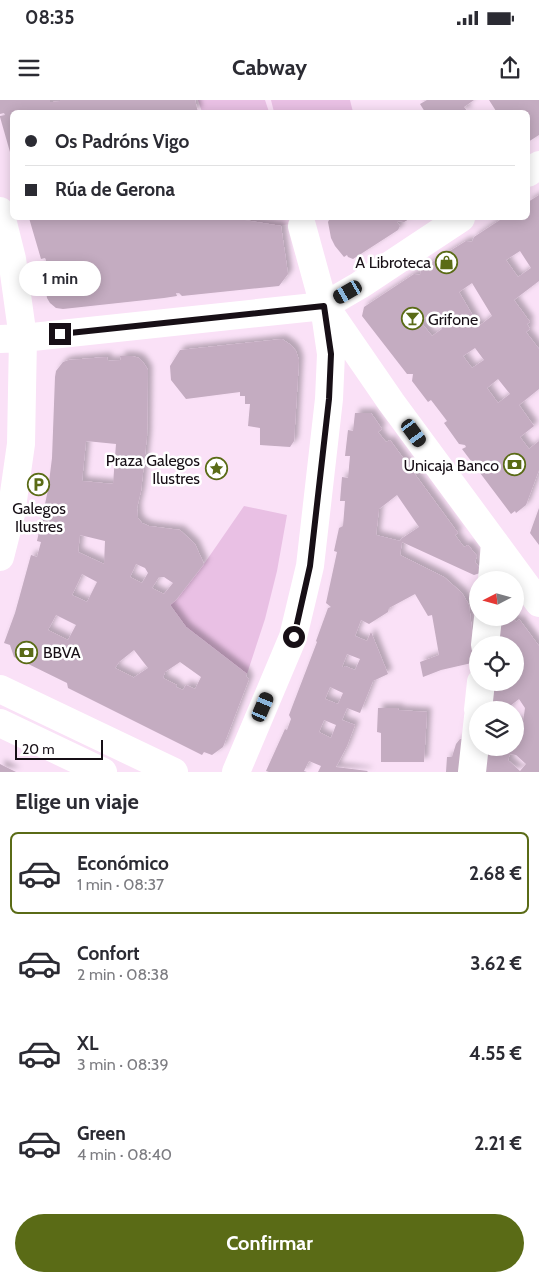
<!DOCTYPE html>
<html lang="es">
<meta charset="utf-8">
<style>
body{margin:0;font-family:Cabin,sans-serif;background:#f2f2f3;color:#2b2b33;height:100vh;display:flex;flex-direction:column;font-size:19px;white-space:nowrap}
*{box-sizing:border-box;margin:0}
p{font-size:16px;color:#7c7c81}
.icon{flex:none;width:28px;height:28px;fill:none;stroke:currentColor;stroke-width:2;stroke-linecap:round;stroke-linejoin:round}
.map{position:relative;height:672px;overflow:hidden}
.details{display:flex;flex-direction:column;background:#fff;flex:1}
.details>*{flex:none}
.top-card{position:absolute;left:10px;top:10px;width:520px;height:110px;border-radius:8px;box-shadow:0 2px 12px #0003;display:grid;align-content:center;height:110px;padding:0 15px;background:#fff}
.needle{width:32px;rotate:264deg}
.buttons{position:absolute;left:469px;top:471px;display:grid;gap:10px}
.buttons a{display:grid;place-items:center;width:55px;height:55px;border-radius:50%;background:#fff;box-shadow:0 2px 12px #0003;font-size:25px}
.scale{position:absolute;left:15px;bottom:12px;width:88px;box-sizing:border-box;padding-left:5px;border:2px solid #170f16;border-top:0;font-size:14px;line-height:18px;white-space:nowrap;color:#170f16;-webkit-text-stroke:4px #fff;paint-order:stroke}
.end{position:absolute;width:22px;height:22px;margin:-11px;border:6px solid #170f16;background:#fff;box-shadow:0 0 0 2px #fff}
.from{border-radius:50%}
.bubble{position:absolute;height:35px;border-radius:18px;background:#fff;box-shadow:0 2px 12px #0003;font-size:16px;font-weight:700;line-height:35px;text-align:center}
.car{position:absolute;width:15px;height:30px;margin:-15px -8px;border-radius:6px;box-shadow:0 0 4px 1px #0007;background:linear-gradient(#222 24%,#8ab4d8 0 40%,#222 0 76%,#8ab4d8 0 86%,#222 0)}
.top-card b{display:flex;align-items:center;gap:18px;height:48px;font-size:19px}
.top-card b+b{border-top:1px solid #e1e1e2}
.top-card i{width:12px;height:12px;background:#2b2b33}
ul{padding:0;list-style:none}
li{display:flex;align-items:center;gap:15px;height:82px;margin:0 10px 8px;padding:0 5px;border:2px solid transparent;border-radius:8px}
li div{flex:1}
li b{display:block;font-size:19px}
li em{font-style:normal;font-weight:700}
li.selected{border-color:#5a6b16}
li>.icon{width:45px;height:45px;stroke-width:1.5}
h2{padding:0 15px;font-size:22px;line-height:60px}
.button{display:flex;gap:10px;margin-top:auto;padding:10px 15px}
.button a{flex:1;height:58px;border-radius:30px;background:#5a6b16;color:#fff;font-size:20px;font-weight:700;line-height:58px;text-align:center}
.status{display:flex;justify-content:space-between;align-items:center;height:35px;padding:0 25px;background:#fff;direction:ltr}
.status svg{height:14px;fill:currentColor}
header{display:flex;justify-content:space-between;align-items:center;height:65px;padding:0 15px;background:#fff;font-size:22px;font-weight:700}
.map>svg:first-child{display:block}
.built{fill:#f1d2ec}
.green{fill:#e9c0e4}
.building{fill:#c4acc1;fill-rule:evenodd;filter:url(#shadow)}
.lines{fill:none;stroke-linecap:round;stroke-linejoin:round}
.street{stroke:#fff;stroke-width:28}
.secondary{stroke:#fff;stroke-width:28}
.route{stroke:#170f16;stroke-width:6}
.labels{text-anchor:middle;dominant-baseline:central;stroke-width:5;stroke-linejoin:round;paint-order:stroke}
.poi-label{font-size:16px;fill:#170f16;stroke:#fff;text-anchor:end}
</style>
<div class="status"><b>08:35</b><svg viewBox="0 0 49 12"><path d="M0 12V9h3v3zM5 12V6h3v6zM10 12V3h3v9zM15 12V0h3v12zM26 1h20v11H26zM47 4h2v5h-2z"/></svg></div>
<header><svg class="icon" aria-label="menu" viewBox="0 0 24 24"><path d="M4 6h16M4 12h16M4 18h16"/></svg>Cabway<svg class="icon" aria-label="share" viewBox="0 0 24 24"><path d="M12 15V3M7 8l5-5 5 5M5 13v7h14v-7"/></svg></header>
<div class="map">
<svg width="539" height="672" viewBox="0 0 539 672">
<defs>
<filter id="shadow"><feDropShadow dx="4.5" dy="-4.5" stdDeviation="2.5" flood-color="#0004"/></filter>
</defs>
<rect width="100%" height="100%" fill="#fae1f7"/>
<path class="built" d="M233,118h91l-46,8z"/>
<path class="green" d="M198,0h67l4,12h-67z
M271,0h79l3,12h-79z
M244,406l43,9 -10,56 -12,48 -18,55 -61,-47 -16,-22 6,-5 28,-36z"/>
<path class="building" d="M0,0h50v2h3l7,-1v-1h135l3,12h-186v47l-12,-42v-1l5,-1 -1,-2 -4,1z
M427,0h47l-10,7 4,5h-43l-5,-8z
M489,0h50v35l-11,7v-30h-34l2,-1z
M539,95v86l-25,19 16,22 -3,2 3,5 -4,3 13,17v40l-20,16 15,21 -14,11 9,12 10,-8v29l-13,35 -10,8 -1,-2 -4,3 -49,-65 4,-2 -1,-2 -6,-1 -15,-21 3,-2 -3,-4 -13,-17 -3,2 -16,-21 1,-7h-6l-45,-58 2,-9 50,-33 6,1 1,-6 45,-28 6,1 2,-5 29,-19h25v-16zM520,151l11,17 -13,9 -12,-17zM472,183l20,33 -13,10 -20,-34zM431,214l11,15 -10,7 -12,-15zM475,248l9,12 -12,8 -9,-12zM498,279l12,15 -12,9 -11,-15z
M29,118h204l48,8 7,48 -9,12 -97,10 -3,-3h-3l1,3 -13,2 -101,11 -7,-1 -6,-5 -3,-5 -5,-35h4v-3l-1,-2 -4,1z
M330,118h81l-7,4 -5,-1 -2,1 3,4 -2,4 -45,29 -5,-2 -1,-2 -3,2 -9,-11 -4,-8 -3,-16z
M282,239l9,6 5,6 3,9 -5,81 -4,6 -30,-2v-17l-12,-2 2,-22h-5v-8h-5v-4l-54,7 -15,-19 -1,-14 10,-16z
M120,256h12l7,2 4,4 5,8 -1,66 -6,55 -4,17 1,10 4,5 7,3 31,4 15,14 9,20 -28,36 -6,5 16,22 61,47 -1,2 3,3 -26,68 -11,8 -8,-3 -2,3 -134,-67 -1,-5 -53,-26 -4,-12 -6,-2 11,-30 16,-58 6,2 4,-15 -4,-1 11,-51 4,-32 3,-81 1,-6 7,-9 6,-2 38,-3 1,4 13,-1zM86,341l30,3 -3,40 -31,-3zM80,435l25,6 -1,23 -26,-12zM136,464l9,4 3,5 -6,10 -12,-6zM82,474l15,8 -10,20 -15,-7zM159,477h5l9,6 -9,11 -12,-6zM56,515l20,10 -8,15 -20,-10zM134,550l14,18 -15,10v-1l-18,-9 4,-6zM180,562l21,15 -6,12 -9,-4 -3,5 -7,-3 1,-2 -14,-7 2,-6z
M355,313h16l11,16 -4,3 8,10 4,-2 68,93 -3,2 9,12 4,-2 9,11 -2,6 8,10 -9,3 -72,-33 -2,13 44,22 18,16 7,12 7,57 -35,8 -18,7 -3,-15 19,-7 -7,-40 -4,1 -13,-22 -26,14 -1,4 -19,12 -8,-4 -6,16 12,5 4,-9 17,42 -15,7 -13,32 -13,-5 -5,12 13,5 -8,21 -11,21 32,4 -1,1h-49l3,-6 -12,-5 -5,10 3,1h-38l-3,-1 19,-42 2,1 4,-11 -2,-4 28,-73 -1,-1 12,-33 3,-1 -5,-4 11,-51 -3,-1 5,-23 4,-2 2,-25h-5l2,-24 6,1 2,-22h-5l3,-26 5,1zM397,395l22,32 -18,12 -1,2 -24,-6 3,-26zM347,554l13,5 -5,11 -10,-4 -1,1h-2zM330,587l13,6 -5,11 -13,-5zM324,620l12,5 -5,13 -12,-6z
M539,408v37l-9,-12z
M493,518h20l3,4 3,-3 20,27v126h-61l3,-24h34v-27l8,1 2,-14 -6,-9 -9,7 -1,4h-25l3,-28h28v-10l3,-2 -3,-4v-21h-24zM510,654l6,1 10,9 -6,7 -12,-11z
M378,608h21l-1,2 29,2 -3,50h-43v-29l-4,-1z
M465,638l3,34h-22l1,-15h5l4,-13 4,-5z
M0,664l16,8h-16z"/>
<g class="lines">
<path class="street" d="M528,73l11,-8
M0,111l12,48 11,79 -2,106 -10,70 -11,43
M327,209l64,93 148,201
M0,239l23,-1 301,-32 36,-21 101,-67
M492,480l3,-37
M485,545l3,-27
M478,610l3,-28
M236,672l57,-135 17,-71 19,-167 2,-45 -7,-48 -22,-80
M472,672l6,-55"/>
<path class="secondary" d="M0,589l174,83
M0,623l103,49"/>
</g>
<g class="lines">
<path class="route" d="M60,234l264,-28 7,48 -2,45 -19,167 -16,71"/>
</g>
<defs>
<symbol id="shop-ring" viewBox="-11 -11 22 22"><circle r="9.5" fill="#fff" stroke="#5a6b16" stroke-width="1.5"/><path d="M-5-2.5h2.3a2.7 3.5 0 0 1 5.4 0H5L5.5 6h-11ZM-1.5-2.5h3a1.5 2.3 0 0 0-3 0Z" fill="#5a6b16"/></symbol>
<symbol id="bar-ring" viewBox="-11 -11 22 22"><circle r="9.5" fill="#fff" stroke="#5a6b16" stroke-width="1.5"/><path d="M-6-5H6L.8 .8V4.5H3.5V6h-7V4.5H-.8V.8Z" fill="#5a6b16"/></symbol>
<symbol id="bank-ring" viewBox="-11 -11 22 22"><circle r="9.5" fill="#fff" stroke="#5a6b16" stroke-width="1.5"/><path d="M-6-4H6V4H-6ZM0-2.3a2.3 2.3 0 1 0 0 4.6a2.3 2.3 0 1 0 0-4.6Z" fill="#5a6b16"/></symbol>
<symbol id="sight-ring" viewBox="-11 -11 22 22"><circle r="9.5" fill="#fff" stroke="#5a6b16" stroke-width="1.5"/><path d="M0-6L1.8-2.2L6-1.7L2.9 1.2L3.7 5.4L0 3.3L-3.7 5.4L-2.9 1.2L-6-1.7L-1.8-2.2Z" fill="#5a6b16"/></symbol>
<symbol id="parking-ring" viewBox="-11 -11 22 22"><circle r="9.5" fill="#fff" stroke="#5a6b16" stroke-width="1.5"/><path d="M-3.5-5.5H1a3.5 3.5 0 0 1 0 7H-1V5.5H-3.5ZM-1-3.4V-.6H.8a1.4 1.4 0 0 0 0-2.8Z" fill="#5a6b16"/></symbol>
</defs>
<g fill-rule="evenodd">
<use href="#shop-ring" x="434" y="150" width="25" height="25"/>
<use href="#bar-ring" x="400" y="206" width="25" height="25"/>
<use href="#bank-ring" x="502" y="352" width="25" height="25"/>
<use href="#sight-ring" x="204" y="356" width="25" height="25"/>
<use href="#parking-ring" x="26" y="372" width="25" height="25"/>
<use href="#bank-ring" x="14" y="540" width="25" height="25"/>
</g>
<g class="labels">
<g class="poi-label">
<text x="431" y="162">A Libroteca</text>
<text x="428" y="219" text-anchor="start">Grifone</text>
<text x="200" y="360">Praza Galegos<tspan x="200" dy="18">Ilustres</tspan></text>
<text x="499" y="365">Unicaja Banco</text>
<text x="39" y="408" text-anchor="middle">Galegos<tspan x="39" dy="18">Ilustres</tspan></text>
<text x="43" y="552" text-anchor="start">BBVA</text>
</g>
</g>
</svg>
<div class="buttons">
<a><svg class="needle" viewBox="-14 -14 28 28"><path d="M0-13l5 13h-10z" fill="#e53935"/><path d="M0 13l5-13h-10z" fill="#7c7c81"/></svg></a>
<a><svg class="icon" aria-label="locate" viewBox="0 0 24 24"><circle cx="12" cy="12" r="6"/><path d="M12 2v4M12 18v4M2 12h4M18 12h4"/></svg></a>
<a><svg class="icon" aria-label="layers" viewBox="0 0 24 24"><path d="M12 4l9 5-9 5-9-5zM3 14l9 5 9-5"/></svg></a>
</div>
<div class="scale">20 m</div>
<i class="end from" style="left:294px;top:537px"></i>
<i class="end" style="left:60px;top:234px"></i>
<div class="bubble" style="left:19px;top:161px;width:82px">1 min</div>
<i class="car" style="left:348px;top:192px;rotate:240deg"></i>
<i class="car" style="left:414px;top:333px;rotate:144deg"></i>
<i class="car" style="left:263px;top:607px;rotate:23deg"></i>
<div class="top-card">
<b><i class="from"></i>Os Padróns Vigo</b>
<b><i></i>Rúa de Gerona</b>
</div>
</div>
<section class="details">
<h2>Elige un viaje</h2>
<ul>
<li class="selected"><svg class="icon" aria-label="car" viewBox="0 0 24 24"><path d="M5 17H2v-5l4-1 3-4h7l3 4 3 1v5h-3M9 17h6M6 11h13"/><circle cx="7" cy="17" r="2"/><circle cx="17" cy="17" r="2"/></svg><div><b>Económico</b><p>1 min · 08:37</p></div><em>2.68 €</em></li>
<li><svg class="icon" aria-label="car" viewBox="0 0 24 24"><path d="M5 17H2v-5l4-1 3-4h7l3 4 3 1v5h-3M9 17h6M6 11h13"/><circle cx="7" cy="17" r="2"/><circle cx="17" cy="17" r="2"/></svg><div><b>Confort</b><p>2 min · 08:38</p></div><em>3.62 €</em></li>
<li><svg class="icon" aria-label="car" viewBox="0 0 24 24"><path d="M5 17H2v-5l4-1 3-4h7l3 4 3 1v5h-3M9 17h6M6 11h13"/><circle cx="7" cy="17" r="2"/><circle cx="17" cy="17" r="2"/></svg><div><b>XL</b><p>3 min · 08:39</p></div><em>4.55 €</em></li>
<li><svg class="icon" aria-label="car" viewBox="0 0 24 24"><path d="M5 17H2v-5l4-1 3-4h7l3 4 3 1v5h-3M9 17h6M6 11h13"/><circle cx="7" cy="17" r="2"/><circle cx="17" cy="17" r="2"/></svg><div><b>Green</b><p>4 min · 08:40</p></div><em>2.21 €</em></li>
</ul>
<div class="button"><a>Confirmar</a></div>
</section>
